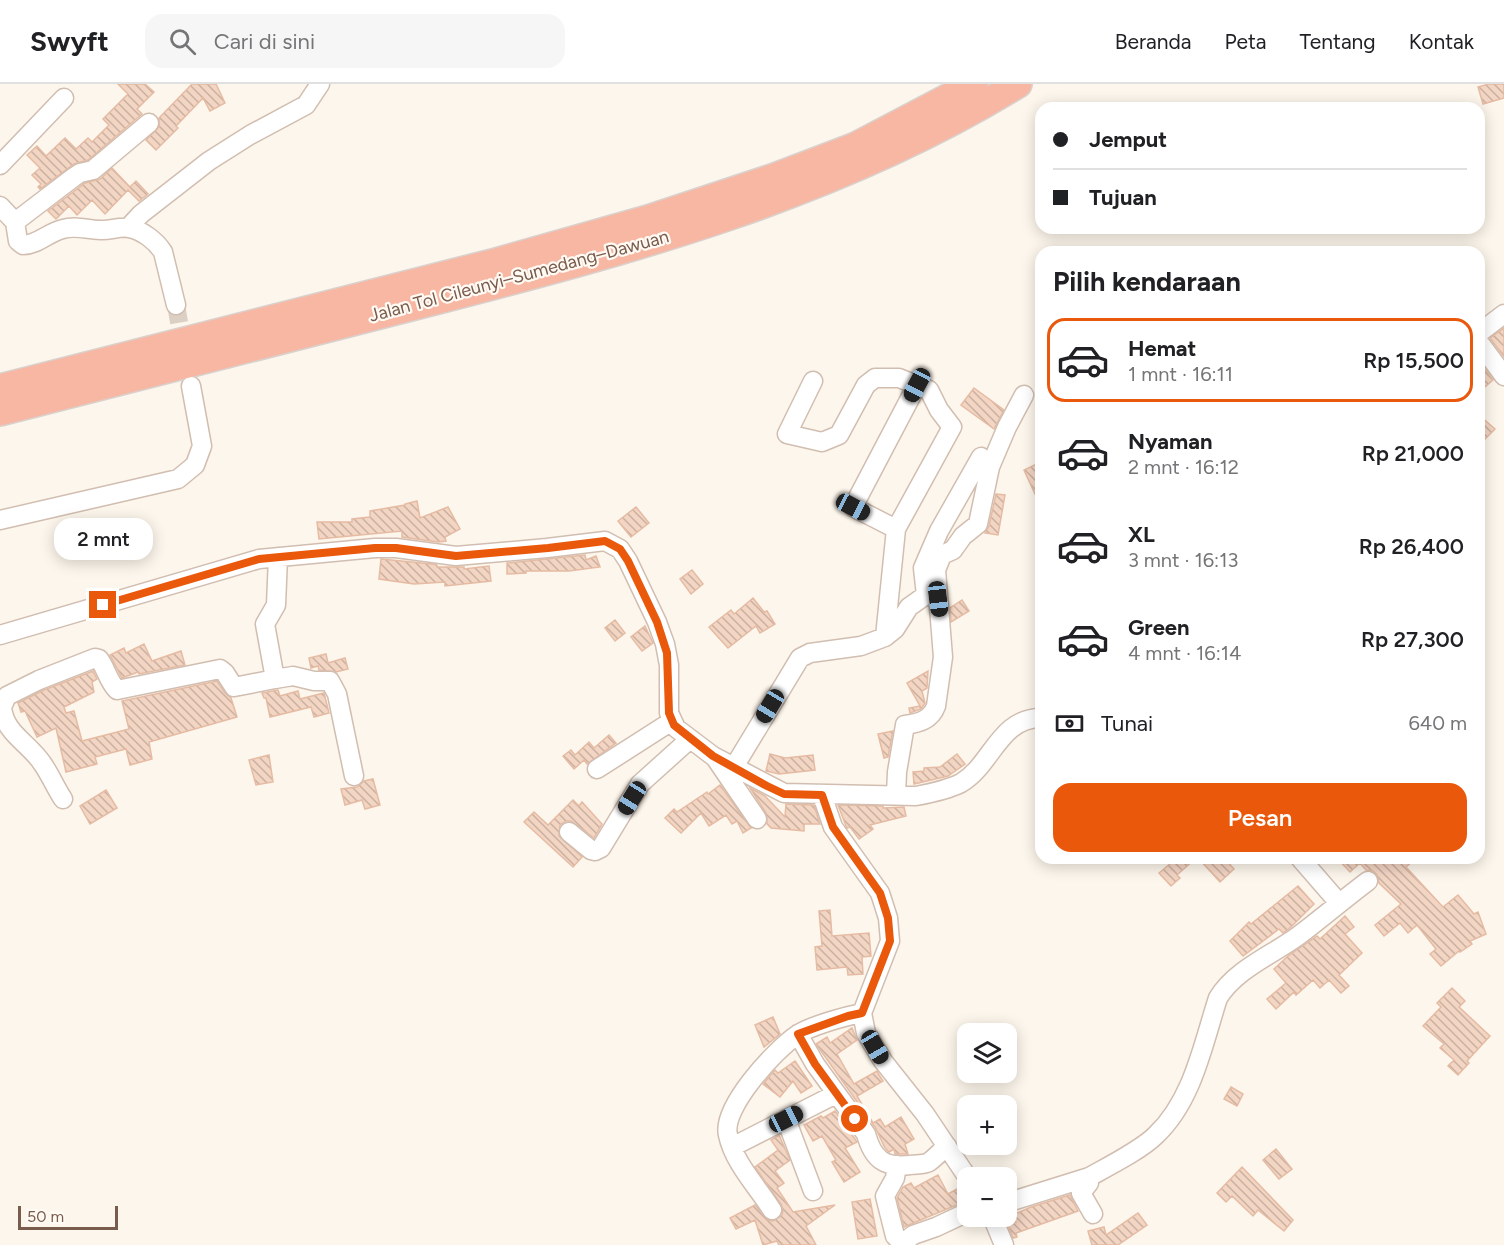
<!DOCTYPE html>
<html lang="id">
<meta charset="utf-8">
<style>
body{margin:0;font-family:Figtree,sans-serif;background:#f6f6f6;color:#202124;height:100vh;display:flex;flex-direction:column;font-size:22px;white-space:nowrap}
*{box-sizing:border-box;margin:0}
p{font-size:20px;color:#757577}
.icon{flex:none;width:33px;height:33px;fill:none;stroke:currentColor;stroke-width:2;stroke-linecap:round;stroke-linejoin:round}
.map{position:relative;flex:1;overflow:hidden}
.drawer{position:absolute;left:1035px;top:162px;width:450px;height:618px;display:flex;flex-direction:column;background:#fff;border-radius:18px;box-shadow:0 3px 15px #0003}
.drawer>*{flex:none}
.guide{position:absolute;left:1035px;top:18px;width:450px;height:132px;border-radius:18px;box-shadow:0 3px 15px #0003;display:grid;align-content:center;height:132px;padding:0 18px;background:#fff}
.fabs{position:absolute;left:957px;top:939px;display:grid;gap:12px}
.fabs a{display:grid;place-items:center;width:60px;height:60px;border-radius:12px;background:#fff;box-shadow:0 3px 15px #0003;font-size:30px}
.scale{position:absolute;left:18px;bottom:15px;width:100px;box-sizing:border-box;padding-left:6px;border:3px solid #7a5c4d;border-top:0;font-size:16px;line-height:21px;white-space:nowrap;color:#7a5c4d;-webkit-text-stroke:4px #fffaf3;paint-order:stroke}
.end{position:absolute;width:27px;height:27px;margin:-14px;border:8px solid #ea580c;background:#fff;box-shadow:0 0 0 3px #fff}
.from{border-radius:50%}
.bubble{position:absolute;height:42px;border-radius:18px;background:#fff;box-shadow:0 3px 15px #0003;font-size:20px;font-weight:600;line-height:42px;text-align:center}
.car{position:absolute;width:18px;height:36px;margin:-18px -9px;border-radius:8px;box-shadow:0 0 4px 2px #0007;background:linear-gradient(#222 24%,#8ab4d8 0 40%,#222 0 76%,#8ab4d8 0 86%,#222 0)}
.guide b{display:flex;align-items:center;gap:21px;height:57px;font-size:22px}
.guide b+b{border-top:2px solid #e0e0e0}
.guide i{width:15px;height:15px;background:#202124}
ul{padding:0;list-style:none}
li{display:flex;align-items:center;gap:18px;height:84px;margin:0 12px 9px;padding:0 6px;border:3px solid transparent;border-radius:18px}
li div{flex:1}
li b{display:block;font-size:22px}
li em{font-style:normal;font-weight:600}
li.current{border-color:#ea580c}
li>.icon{width:54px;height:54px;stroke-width:1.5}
h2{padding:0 18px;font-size:27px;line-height:72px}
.pay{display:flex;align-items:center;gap:15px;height:66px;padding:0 18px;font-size:22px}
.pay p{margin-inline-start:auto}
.primary-button{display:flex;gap:12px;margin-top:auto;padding:12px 18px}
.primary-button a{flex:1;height:69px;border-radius:18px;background:#ea580c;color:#fff;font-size:24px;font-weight:600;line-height:69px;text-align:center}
header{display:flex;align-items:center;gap:36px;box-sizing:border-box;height:84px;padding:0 30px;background:#fff;border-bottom:2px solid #e0e0e0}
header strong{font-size:28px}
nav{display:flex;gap:33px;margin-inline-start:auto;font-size:21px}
.search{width:420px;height:54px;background:#f6f6f6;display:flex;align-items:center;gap:15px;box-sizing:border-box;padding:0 21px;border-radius:18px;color:#757577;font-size:22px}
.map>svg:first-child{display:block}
.building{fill:url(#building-back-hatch);stroke:#e6bba3;stroke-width:1.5}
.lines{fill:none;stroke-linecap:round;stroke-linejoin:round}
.minor-tunnel{stroke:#dcd0c4;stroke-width:18;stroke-dasharray:18 9;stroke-linecap:butt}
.minor-casing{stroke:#d1beb0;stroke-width:21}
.highway-casing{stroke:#dad1cd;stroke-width:30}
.minor{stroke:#fff;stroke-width:18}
.highway{stroke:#f7b7a3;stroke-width:27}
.route{stroke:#ea580c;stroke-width:8}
.labels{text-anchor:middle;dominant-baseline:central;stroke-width:4.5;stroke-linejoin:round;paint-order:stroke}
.street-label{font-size:18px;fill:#7a5c4d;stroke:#fffaf3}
</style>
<header>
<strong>Swyft</strong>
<div class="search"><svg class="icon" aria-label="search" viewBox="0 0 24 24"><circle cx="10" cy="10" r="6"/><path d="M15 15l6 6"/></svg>Cari di sini</div>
<nav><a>Beranda</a><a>Peta</a><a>Tentang</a><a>Kontak</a></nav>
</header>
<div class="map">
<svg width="1504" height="1161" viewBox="0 0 1504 1161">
<defs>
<pattern id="building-back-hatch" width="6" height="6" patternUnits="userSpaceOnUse" patternTransform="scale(1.5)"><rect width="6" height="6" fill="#f3d5c3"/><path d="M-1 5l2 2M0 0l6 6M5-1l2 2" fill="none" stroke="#cab0a1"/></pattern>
</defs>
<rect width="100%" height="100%" fill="#fdf6ec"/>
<path class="building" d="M118,0h27l9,8 -17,17 5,5 -54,46 -14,4 -34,25 -2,-2 3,-3 -9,-9 8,-7 -13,-13 10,-9 9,10 19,-18 11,11 12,-11 4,4 17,-17 -6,-6 25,-25z
M192,0h24l9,19 -15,8 -7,-13 -27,28 2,2 -22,22 -10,-10 13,-13v-9z
M1489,0h15v14l-21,6 -5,-17z
M112,84l18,19 6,-6 12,13 -9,7 -11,-11 -23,24 -13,-14 -15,15 -8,-9 -13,13 -8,-8 37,-28 15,-4z
M1504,244v29l-14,-19z
M1479,277l14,19 -14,12z
M974,304l30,22 -10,19 -33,-24z
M1479,331l16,14 -16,16z
M1041,378v45l-17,-37z
M996,410l9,1 -7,40 -13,-2 4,-7z
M417,417l3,17 28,-11 12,22 -15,8 1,4 -8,1 -36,-5v-6l-83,8 -2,-17h35v-3l18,-2v-6l35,-6v-1z
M636,423l13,16 -18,14 -13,-16z
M585,471l1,5 10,-4 4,11 -31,4h-43v2l-19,1v-11z
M381,475l51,5 5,1v2h27v2l25,-3 2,15 -46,5v-4l-31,2 -35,-5z
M692,486l11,14 -12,10 -11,-15z
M753,514l11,14 3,-1 8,13 -15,9 -4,-7 -28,22 -19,-21 22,-17 3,4z
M962,516l7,11 -18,11 -1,-14z
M615,536l10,13 -10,8 -10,-13z
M645,542l8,17 -11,8 -11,-14z
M144,560l8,17 29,-10 4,14 -46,9 -1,-2 -16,6 -12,-23 14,-7 2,5z
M326,570l2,9 17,-5 3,11 -12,3 -17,-2 -1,-4 -7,2 -2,-10z
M93,587l4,8 -5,3 2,10 -30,15 2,6 8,-2 8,30 47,-12 -7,-28 95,-20 8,12 6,5 6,19 -88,25 3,17 -22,6 -4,-16 -4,1 -27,7 2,7 -31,8 -10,-44 -19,9 -12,-26 -4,1 -3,-9 26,-13z
M928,587l-1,17 -5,3 3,12 -4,6 -11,4 -1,-5 11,-2 -13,-23z
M278,606l2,6 18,-5 2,8 24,-6 5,20 -15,4 -3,-10 -41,10 -4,-19h-2l-2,-5z
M893,647l-5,26 -4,1 -6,-24z
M609,651l7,8 -29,21 -3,-4 -10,9 -11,-13 8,-6 4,5 14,-13 5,6z
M770,670l15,4 28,-3 2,15 -36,4 -13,-3z
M957,670l8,10 -17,12 -34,8 -1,-12 11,-1v-3l16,-1z
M269,671l4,27 -17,3 -7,-25z
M373,695l7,26 -15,4 -3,-9 -17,5 -4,-16 16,-2 7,-6z
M720,701l31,43 -8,5 -6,-12 -5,3 -6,-9 -17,11 -8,-13 -20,20 -16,-15 9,-9 3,3 30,-20 1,2z
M750,704l15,8 20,21 1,-13 28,1 6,19h-16v7l-33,-3 -4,-4 -1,-11z
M106,706l11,18 -27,16 -10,-18z
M573,716l6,6 3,-4 20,22 -8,14 -23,-17h-5l-6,4 -1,11 23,21 -9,10 -49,-45 10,-10 14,13z
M838,721l45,1v2l21,-1 2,9 -36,9 3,4 -14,10 -9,-12 -3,1 -1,-2z
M1166,774h30l-19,17 3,3 -9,8 -12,-13 12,-10z
M1198,774h26l10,11 -14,13z
M1337,774h79l-10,9 37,40 15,-12 16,19 4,-2 8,22 -16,7 2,3 -12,8 -1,-1 -18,15 -11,-12 6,-5 -19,-24 -9,8 -8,-10 -16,13 -9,-11 26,-21 -22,-21 -2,-8 -4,-4 -7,-1 -6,-7 -10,9z
M1298,802l16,18 -23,23 -8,6 -4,-4 -36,27 -13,-15 19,-19 2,2z
M830,826l2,26 37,-3 2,23 -9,1 1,17 -15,1 -1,-8 -30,3 -2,-23 7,-1 -3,-35z
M1345,832l9,11 -9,7 17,19 -23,22 10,11 -8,7 -12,-13 -9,8 -7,-8 -17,15 -2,-3 -18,17 -9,-10 19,-16 -12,-14 14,-13 29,-20 3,3z
M1452,904l13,13 -6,6 31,29 -23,25 2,2 -11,12 -10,-9 6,-6 -14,-12 4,-4 -21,-18 18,-19 -4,-4z
M773,933l7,17 -16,13 -9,-22z
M852,944l5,12 -20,14 17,30 23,-13 2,4 4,6 -26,15 16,27 7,-4 5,8 16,-10 13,22 -9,5 3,10h-13l-1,-5 -5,3 -4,-4 -10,-21 -59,-83 11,-7 3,6z
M795,977l17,25 -11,7 -8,-12 -13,16 -17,-13 12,-14 3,3z
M1231,1003l12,7 -6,12 -13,-7z
M835,1027l22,31 -12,6 15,24 -16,10 -12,-20 4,-2 -14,-24 -9,5 -9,-16 17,-9 2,2z
M779,1051l11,25 -15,11 9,12 -7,5 16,24 42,-7 -29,21 10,19h-37l-2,-4 -14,4 -8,-25 -19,9 -6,-11 25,-13 13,15 5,1 9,-6 1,-5 -2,-6 -26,-37 23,-17 -7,-10z
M1276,1065l16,20 -13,10 -16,-19z
M1242,1083l51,53 -9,11 -26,-21 -5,6 -21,-20 -6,6 -9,-9z
M938,1091l10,19 9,-5 7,13 -60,25 -7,-29 6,-11 8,-4 3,5z
M1070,1111l8,16 -62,22 1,4 -4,1 -5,-13 8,-3 -3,-7 18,-8z
M870,1115l7,37 -19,3 -6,-37z
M1138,1129l9,12 -29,20h-26l-4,-14 16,-4 2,8z"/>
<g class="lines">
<path class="minor-tunnel" d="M176,221l8,45"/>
<defs>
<path id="minor" d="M0,81l64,-67
M0,122l15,16 3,19 5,4c14,0 26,-13 40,-16 13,-4 24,1 37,1 9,1 20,-4 29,-2 13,2 27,13 34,24l13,53
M15,138l59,-45 6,-4 13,-3 56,-47
M128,144l13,-14 68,-53 41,-26 56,-30 14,-21
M1479,249l25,-19
M1479,258l25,34
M0,436l178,-41 17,-14 7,-19 -11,-60
M896,445l-43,-22 64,-122
M0,551l259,-76 116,-11h21l60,8 91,-8 58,-7 15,8 8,12 29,61 8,22 4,21v48l7,15 37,28 71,37 132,3c16,-3 31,-6 45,-13 31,-18 38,-65 80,-65
M885,553l10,-8 14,-22 17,-12 -3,-27 16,-37 42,-74
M275,595l18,-3 21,5h16l7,13 17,82
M716,675l41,60
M734,683l66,-109 10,-5 51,-7 24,-9 11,-108 56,-102 -13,-17 -10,-20 -30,-12h-24l-9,7 -27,50 -17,7 -35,-8 26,-53
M597,685l75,-48
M822,711l11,32 47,66 8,25 2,23 -28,72 4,20 17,28 42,53 43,64
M896,711l1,-23 8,-47c14,-2 26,-5 31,-19l7,-49 -7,-87 6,-15 11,-5 10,-14 15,-12 12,-57 17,-40 17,-32
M63,715c-8,-12 -13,-25 -21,-36 -13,-20 -38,-30 -40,-56l5,-11 32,-16 56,-22 4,1c7,9 9,22 18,31l103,-21 5,4 9,14 41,-8 -10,-55 11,-19 2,-48
M569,748l22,18 4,1 6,-3 39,-64 50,-45
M1300,774l39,45
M798,950l17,30 51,70c7,25 18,34 44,31 6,-1 14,0 19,-3 6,-4 12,-11 18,-16
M786,1035l27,72
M732,1063l104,-53
M897,1081l-2,13 -10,18 10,40 7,7
M1089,1093c20,-11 52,-27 67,-42 37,-35 47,-91 62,-137 18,-29 54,-43 80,-62 24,-18 46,-37 70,-55
M1006,1119l83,-26v6l-8,10 12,21
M772,1126c-15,-24 -38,-47 -44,-75 -7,-27 47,-85 69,-100 13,-9 49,-19 65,-22
M992,1132l12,29
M901,1161l12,-10 23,-8 32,-15"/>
<path id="highway" d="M0,304l496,-126 152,-43 124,-41 84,-32 118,-62
M0,328c141,-36 282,-72 423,-108 205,-53 414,-108 595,-220"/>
</defs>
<use href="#minor" class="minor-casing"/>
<use href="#highway" class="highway-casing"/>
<use href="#minor" class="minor"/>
<use href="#highway" class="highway"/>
</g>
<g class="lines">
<path class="route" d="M103,521l156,-46 116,-11h21l60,8 92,-8 57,-7 15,8 8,12 29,61 10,31 2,60 5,12 39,31 54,30 17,8 38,1 11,32 47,66 8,25 2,23 -28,72 -14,3 -50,18 17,30 40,55"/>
</g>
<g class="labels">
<g class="street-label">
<text transform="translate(519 192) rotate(-15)">Jalan Tol Cileunyi–Sumedang–Dawuan</text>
</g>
</g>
</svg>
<div class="fabs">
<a><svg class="icon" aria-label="layers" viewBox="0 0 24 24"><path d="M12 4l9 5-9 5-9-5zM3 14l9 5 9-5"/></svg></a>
<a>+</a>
<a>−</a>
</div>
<div class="scale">50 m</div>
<i class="end from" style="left:855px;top:1035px"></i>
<i class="end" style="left:103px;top:521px"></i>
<div class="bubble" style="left:54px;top:434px;width:99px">2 mnt</div>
<i class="car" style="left:917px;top:301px;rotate:208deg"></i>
<i class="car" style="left:853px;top:423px;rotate:118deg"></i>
<i class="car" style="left:938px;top:515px;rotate:173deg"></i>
<i class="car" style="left:770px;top:622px;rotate:211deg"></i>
<i class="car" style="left:632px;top:714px;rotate:212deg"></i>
<i class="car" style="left:875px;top:963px;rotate:150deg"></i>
<i class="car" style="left:786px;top:1035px;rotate:63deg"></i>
<div class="guide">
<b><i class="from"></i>Jemput</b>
<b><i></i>Tujuan</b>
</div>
<section class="drawer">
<h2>Pilih kendaraan</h2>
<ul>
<li class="current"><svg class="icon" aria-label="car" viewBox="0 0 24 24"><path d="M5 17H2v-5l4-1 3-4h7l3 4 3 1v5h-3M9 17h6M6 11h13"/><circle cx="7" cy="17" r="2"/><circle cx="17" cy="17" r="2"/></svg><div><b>Hemat</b><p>1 mnt · 16:11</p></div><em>Rp 15,500</em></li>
<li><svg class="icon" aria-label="car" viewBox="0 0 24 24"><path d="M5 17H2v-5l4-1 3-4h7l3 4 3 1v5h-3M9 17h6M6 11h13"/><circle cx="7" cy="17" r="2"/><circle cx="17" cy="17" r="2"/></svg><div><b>Nyaman</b><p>2 mnt · 16:12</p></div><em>Rp 21,000</em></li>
<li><svg class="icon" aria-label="car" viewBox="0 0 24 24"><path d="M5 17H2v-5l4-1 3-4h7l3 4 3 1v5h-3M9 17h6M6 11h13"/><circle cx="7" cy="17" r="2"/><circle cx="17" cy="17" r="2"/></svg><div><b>XL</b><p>3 mnt · 16:13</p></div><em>Rp 26,400</em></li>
<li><svg class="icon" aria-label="car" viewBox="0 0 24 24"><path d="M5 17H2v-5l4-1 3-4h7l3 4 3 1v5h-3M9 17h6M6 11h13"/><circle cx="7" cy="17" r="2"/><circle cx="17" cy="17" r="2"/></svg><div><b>Green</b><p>4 mnt · 16:14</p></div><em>Rp 27,300</em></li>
</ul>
<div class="pay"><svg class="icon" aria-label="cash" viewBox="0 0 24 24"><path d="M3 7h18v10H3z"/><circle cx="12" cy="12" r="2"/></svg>Tunai<p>640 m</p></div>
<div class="primary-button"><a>Pesan</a></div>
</section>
</div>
